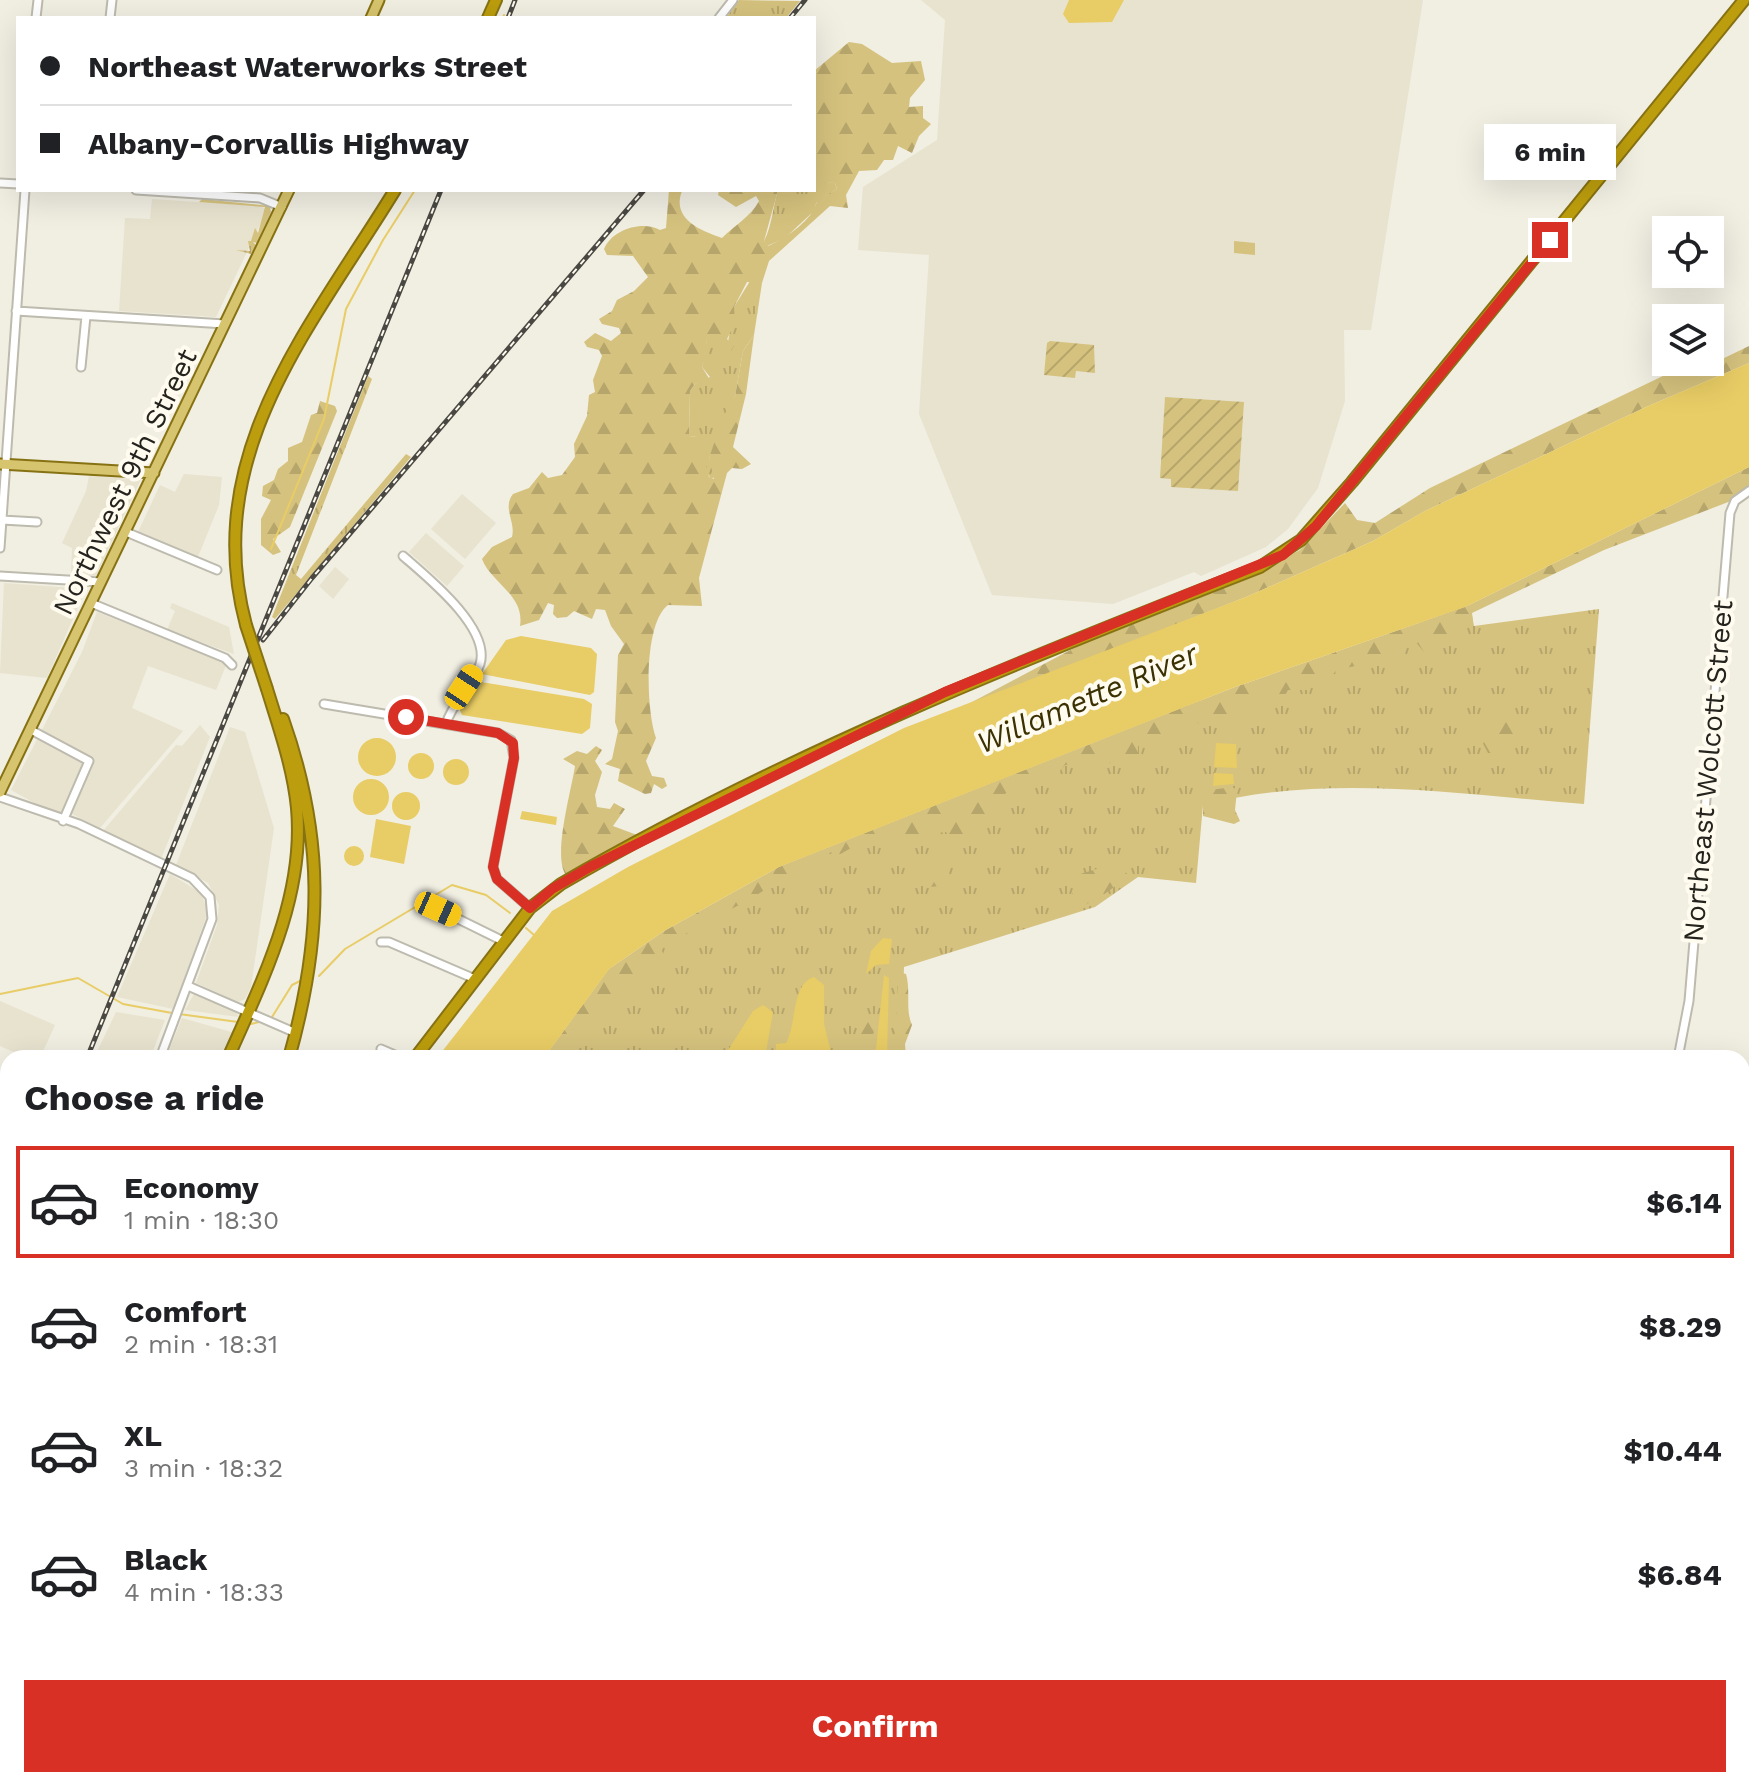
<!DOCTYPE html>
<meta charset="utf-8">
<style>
body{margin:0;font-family:"Work Sans",sans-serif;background:#f2f2f2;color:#202124;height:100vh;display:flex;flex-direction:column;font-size:30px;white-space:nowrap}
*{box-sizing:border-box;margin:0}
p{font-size:26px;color:#757577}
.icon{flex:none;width:44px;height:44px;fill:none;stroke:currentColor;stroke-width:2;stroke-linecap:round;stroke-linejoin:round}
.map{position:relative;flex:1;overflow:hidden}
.panel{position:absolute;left:0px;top:1050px;width:1750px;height:738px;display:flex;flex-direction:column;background:#fff;border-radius:24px 24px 0 0;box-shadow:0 8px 32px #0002}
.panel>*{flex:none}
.top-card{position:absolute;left:16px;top:16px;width:800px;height:176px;border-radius:0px;box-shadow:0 8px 32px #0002;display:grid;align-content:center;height:176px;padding:0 24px;background:#fff}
.tools{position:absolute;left:1652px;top:216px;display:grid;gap:16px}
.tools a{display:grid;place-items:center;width:72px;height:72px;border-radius:0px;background:#fff;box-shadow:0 8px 32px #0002;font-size:40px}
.end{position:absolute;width:36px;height:36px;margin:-18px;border:10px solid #d93025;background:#fff;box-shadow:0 0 0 4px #fff}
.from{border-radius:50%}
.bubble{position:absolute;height:56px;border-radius:0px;background:#fff;box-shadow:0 8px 32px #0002;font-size:26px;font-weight:700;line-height:56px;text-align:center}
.car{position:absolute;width:24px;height:48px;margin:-24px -12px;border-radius:10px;box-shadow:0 0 6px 2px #0007;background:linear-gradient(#f5c518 24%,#345 0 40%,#f5c518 0 76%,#345 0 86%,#f5c518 0)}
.top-card b{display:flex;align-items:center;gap:28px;height:76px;font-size:30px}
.top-card b+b{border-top:2px solid #e0e0e0}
.top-card i{width:20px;height:20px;background:#202124}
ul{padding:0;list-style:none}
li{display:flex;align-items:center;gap:24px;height:112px;margin:0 16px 12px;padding:0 8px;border:4px solid transparent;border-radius:0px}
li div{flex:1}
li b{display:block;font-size:30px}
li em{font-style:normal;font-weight:700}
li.current{border-color:#d93025}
li>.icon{width:72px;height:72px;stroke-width:1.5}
h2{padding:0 24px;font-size:36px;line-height:96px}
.button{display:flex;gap:16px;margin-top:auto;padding:16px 24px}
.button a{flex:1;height:92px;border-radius:0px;background:#d93025;color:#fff;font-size:32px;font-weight:700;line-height:92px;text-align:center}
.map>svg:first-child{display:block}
.built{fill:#e8e3cf}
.grass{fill:url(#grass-tufts)}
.forest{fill:url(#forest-firs)}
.park{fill:url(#park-crowns)}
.garden{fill:url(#garden-furrows)}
.pitch{fill:#d5c27e}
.water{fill:#e8cc65}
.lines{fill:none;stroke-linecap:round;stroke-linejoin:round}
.stream{stroke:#e8cc65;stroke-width:2}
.minor-casing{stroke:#bdbaae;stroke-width:11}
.major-casing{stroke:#877213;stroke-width:13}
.highway-casing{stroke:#877213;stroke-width:14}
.minor{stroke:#fff;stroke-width:7}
.major{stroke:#d7c46e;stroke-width:9}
.highway{stroke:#bc9d0d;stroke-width:10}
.rail-casing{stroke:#4a4842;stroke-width:5}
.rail{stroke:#fffcef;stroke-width:2;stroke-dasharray:6;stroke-linecap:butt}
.highway-bridge-casing{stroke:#877213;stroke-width:14;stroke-linecap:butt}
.highway-bridge{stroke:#bc9d0d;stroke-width:10}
.route{stroke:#d93025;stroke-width:10}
.labels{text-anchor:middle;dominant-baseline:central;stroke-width:8;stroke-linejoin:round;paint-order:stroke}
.street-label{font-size:28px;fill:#24231e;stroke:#fffcef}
.water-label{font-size:30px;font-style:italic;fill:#3c3103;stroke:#fffcef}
</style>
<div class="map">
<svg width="1749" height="1787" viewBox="0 0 1749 1787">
<defs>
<pattern id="grass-tufts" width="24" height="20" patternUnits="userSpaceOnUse" patternTransform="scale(2)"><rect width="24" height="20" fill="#d5c27e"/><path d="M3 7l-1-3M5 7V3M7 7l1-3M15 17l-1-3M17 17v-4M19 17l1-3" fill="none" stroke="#b7a66c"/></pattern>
<pattern id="forest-firs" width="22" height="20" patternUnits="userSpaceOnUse" patternTransform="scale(2)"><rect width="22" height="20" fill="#d5c27e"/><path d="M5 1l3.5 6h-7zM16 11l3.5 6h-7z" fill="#b7a66c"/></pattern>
<pattern id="park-crowns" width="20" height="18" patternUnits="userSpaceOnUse" patternTransform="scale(2)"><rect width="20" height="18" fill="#d5c27e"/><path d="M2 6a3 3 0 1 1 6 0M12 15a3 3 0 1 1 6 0" fill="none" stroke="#b7a66c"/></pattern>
<pattern id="garden-furrows" width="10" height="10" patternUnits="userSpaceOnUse" patternTransform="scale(2)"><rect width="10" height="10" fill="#d5c27e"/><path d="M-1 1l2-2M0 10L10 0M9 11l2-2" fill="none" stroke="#b7a66c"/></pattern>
</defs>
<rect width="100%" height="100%" fill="#f1eee2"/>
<path class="built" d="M921,0h502l-52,330h-27l1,71 -27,87 -30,41 -22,18 -65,29 -7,-4 -81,32 -121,-9 -73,-181 10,-159 -71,-5 5,-63 74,-47 8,-120z
M152,199l109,7 6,4 -51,107 -97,-6 6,-93 25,1z
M184,474l38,3 -3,28 -21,52 -60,-25 22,-47 15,7z
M89,476l52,3 -45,97 -25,-2 1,-26 -10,-5 24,-52z
M462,494l34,29 -31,36 -34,-30z
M426,533l38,33 -17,20 -38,-34z
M335,567l14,12 -16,20 -14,-13z
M4,583l82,6 -39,89 -47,-5z
M172,603l57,24 5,27 -67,-24 8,-19 -5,-3z
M97,612l130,51 -11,27 -68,-24 -16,42 51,23 -83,97 -28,-14 -23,-3 -38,-21 71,-138z
M200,725l10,12 -49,122 -58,-28 73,-86 6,1z
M230,727l15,5 29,96 -23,159 -6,12 -7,3 -42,-19 21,-58 2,-20 -11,-22 -32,-18z
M170,874l31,19 7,19 -35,97 -56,-12z
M194,994l40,16 5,7 -54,-7z
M0,1001l55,24 -15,33h-12l-28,-12z
M116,1012l49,8 -15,38h-56z
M182,1018l53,15 -12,25h-57z
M3,1427l5,2v71l-8,-3z
M0,1607l8,4v73l-8,-4z
M8,1730v47l-8,-4v-25z
M1278,1780h52v7h-53z"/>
<path class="grass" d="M739,0l61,1 -14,17h-60z
M814,175l2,6 19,2 2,6 -21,14 -1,7 -30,28 -18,8 -3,-5c8,-15 9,-35 14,-51h36z
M202,199l68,7 1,6 -14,31 -4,-1 3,3 -5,9 -15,-4 14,1 -2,-10h3l4,-13 3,5 7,-26 -66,-5z
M750,281l12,2 -8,52 -11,16 -8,45 -26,62 7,18 -5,3 -14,-22v-20l-8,-1 1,-45 5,-7 15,-7 -8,-10 5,-15 -1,-14 5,-3 10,3v7l7,-3 6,-35z
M368,376l4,3 -76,196 5,4 105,-125 5,3 -136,162 -3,-2z
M1470,605l4,21 125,-17 -15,195c-127,-10 -257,-31 -381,1l-7,78 -58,-6 -43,30 -191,60 -3,91h-357l65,-89 170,-102 415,-164z"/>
<path class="forest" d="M849,42l13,2 30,19 29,-2 4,19 -15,18 -1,9 14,-1v12l8,6 -12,12 -7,17 -14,-7 -5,14h-9l-7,10 -18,1 -13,24 2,13 -18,-2 -61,55 -7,22 -15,-1 -13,25 1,16 -8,16 7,7 -3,5 -9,1 -4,-15 -12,1 2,14 -6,15 8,13 -15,4 -5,7 -1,45 8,1v20l9,7 3,13 5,2 -5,-21 14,-41 12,-21 8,-45 11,-16 -8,59 -13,53 18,17 -9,5 -10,-1 -5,5 -28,105 3,28 -34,-1c-25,19 -22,106 -12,133l-10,23 6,15 12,2 3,8 -5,3 -8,-5 -3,9 -6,1 -27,-13 2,-12 -15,-5 7,-5 6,-28 -3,-9 3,-67 6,-11 -13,-18 -6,-16 -9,-1 -4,10 -18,-8 -7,6 -10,1 -4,-4 1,-9 -6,-2 -9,17 -19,6c5,-31 -29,-43 -38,-67l10,-12 20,-10c4,-15 -10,-29 1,-43l16,-6 13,-16 6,6 14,-3 13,-18 -1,-13 13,-28 2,-21 6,-3 -2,-12 9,-24 -3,-6 -12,-3 -3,-5 11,-9 16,8 10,-8 -2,-5 -17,-4 -3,-5 13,-8 5,-11 17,-9 14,-14 -15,-21 -26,-1 -3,-6c8,-20 39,-29 56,-19l6,-2 3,-38 13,1c-11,28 19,40 40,47 12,-12 29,-22 37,-37l-3,-5 -20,11 -18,-12 1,-5h59l-14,51 4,5c18,-8 45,-26 49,-45l20,-12 -2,-6 -19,-1 -2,-7v-104z
M1749,346v17l-103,44 -221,104 -52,30 -127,56 -291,114 123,-65 151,-60 71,-36 45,-47 12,17 18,3 55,-35 262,-126 26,-1z
M320,401l15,5 2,5 -47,116 -17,12 8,13 -8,3 -12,-10v-26l10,-19 -9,-4 1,-10 11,-6 4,-11 10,-8v-13l14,-6 9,-27 6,-2z
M1749,467v27l-145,56 -132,63 1,8 -16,8 -11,17 -22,6 -9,-11 -8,2 -3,11c-16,2 -56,16 -65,14l-11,11c-8,-2 -19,2 -21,11h-19l-5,9 -14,-4 -3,6 -16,4 -4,13 -15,8 -31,-4 -12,5v4l-50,13v10l-47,15 -16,-5 -10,1 -11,13 -35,6 -17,12 -13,18 -19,11 -2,10 -17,6 -5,-9c-18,0 -26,15 -44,18l-12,-17 -21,7 -6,16 -6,1 -6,-9 -14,8 -5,-4 -9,3 -4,10 -11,9c-22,3 -46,14 -62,31l-9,1 -72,39 -4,4 3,6c-44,35 -72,53 -102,103h-18l65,-89 55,-38 115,-64 456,-180 230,-80z
M1516,716l3,21 -8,16h-23l-8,-15 2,-7 18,-7 3,-6z
M596,746l6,4 -7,11 7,11 -7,23 2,12 13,2 4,-6 11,6 -12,17 24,9 -71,40c-14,-18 6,-87 9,-109l-12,-7 14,-8 10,3z
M1232,787l5,3 -2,20 5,11 -6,3 -31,-8v-25z
M946,863l3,9 -8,14 -13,1 -3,-5 6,-15z
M1117,863l12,13 -30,22 -23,11 -7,-12 10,-11 1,-12z
M898,972l8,2c5,17 -1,36 6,51l-7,19 1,14h-11z
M873,1016l5,8 -5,10 4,20 -5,4h-15l6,-16 -3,-12z
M227,1780h51l-4,7h-51z
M663,1780h137l54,7h-194z"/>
<path class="park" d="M0,1096l8,3 -1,125 -7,-3z
M479,1780h167l-3,7h-168z"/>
<path class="garden" d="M1050,341l44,4 1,28 -19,-2 -1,7 -31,-3 3,-32z
M1165,397l79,5 -6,89 -67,-4v-8l-11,-1z"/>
<path class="pitch" d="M1234,241l21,2v12l-21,-2z
M0,1096l8,3v73l-8,-6z"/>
<path class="water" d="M1069,0h55l-12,22 -43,1 -6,-9z
M1749,363v104l-284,140 -230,80 -456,180 -115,64 -55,38 -65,89h-107l115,-147 76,-44 276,-139 342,-131 127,-56 52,-30 221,-104z
M521,636l70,12 6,6 -3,38 -4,3 -108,-21 24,-34z
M481,682l103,17 8,5 -2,24 -8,6 -120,-19 -5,-11z
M358 757a19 19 0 1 1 38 0a19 19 0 1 1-38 0Z
M1216,743l20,1 1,24 -23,-1z
M408 766a13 13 0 1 1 26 0a13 13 0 1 1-26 0Z
M443 772a13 13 0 1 1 26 0a13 13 0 1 1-26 0Z
M1214,773l19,1 1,10 -21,2z
M353 797a18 18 0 1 1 36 0a18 18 0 1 1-36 0Z
M392 806a14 14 0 1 1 28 0a14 14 0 1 1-28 0Z
M522,811l35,6 -1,8 -36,-6z
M376,819l35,7 -7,38 -34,-7z
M344 856a10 10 0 1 1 20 0a10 10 0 1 1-20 0Z
M883,938l9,1 -3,25 -13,1 -10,9 5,-23z
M884,975l5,3 -2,80h-12z
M814,977l10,8v39l8,32 -56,2v-14l10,-1c11,-19 5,-59 28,-66z
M763,1005l10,7 -8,46h-42l30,-47z
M150,1780h77l-4,7h-77z"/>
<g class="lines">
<path class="stream" d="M503,18l1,-3
M271,549l53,-130 22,-110 37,-69 32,-50
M526,928l8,7
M319,976l26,-27 107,-64 34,10 24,18
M0,994l78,-16 45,26 49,9
M179,1014l59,8
M272,1017l20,-32 8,-4
M251,1024l8,-2"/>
<defs>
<path id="minor" d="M36,18l2,-18
M110,18l2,-18
M719,18l14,-18
M0,183l18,1
M136,190l124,8 22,9
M16,311l209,13
M81,367l5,-51
M2,520l35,2
M126,532l91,38
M0,548l25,-358
M403,556c24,21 88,72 77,108 -7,22 -27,37 -34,60
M0,576l101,6
M91,603l134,55 7,7
M324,704l174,29 13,7 3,18 -21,109 4,12 33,29
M31,730l58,31 -26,60
M0,797l79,27 113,54 18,19 2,22 -52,139
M438,909l65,32
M381,942h8l86,37
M188,986l108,47
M381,1049l21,9
M1678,1058l11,-57 41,-488 5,-12 14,-10
M0,1264l8,-18
M0,1323l8,3
M0,1412l8,-18
M0,1598l8,4
M0,1782l11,5
M43,1787l4,-7
M117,1787l3,-7
M1481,1787l15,-4 20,4"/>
<path id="major" d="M371,18l8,-18
M0,464l154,9
M0,792l289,-602
M0,1415l8,4
M0,1506l8,3
M0,1690l8,3"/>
<path id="highway" d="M488,18l8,-18
M246,625c-46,-171 65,-298 149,-435
M283,719c42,119 40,218 6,339
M228,1058c35,-79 77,-162 69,-250 -4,-41 -18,-80 -30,-119
M415,1058l115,-150 31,-24c223,-129 460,-224 699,-317l41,-27 51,-58 392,-482
M0,1567l8,-17
M0,1726l8,-18
M812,1780l41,7
M460,1787l5,-7"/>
</defs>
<use href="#minor" class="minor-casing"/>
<use href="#major" class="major-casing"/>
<use href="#highway" class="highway-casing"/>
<use href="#minor" class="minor"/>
<use href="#major" class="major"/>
<use href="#highway" class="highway"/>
<defs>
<path id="rail" d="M508,18l7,-18
M790,18l15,-18
M263,640l49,-62 332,-388
M87,1058l354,-868
M0,1255l8,-18"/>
</defs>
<use href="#rail" class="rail-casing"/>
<use href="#rail" class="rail"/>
<defs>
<path id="highway-bridge" d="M246,625l21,64"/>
</defs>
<use href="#highway-bridge" class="highway-bridge-casing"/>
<use href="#highway-bridge" class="highway-bridge"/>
</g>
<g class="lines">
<path class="route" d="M406,717l92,16 15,10 1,15 -21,109 4,12 33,29 22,-19 38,-22 355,-175 338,-137 33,-29 234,-286"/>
</g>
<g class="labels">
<g class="street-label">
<text transform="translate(125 482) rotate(-64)">Northwest 9th Street</text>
<text transform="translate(1708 771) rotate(-85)">Northeast Wolcott Street</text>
</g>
<g class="water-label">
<text transform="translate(1087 698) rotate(-23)">Willamette River</text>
</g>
</g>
</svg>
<div class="tools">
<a><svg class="icon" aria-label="locate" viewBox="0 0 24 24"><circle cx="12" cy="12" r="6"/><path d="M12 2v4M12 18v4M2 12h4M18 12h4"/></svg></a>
<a><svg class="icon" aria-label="layers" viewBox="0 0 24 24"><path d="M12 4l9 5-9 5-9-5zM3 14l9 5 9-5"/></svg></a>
</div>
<i class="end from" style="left:406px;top:717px"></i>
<i class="end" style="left:1550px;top:240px"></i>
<div class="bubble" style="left:1484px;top:124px;width:132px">6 min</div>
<i class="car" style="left:464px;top:687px;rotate:33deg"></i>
<i class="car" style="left:438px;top:909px;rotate:114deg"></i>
<div class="top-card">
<b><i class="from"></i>Northeast Waterworks Street</b>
<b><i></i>Albany-Corvallis Highway</b>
</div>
<section class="panel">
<h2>Choose a ride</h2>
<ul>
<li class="current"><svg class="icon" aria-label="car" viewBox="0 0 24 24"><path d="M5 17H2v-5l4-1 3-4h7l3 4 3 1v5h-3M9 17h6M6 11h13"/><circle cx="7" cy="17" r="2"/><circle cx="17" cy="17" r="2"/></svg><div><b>Economy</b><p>1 min · 18:30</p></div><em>$6.14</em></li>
<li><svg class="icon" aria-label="car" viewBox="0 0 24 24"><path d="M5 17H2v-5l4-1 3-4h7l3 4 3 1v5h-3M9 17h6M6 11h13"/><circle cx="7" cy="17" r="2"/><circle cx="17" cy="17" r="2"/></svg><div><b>Comfort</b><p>2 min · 18:31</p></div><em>$8.29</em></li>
<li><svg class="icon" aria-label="car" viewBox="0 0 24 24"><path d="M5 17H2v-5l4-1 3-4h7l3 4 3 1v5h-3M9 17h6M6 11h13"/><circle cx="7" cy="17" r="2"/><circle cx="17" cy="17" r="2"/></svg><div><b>XL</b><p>3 min · 18:32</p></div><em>$10.44</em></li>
<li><svg class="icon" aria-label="car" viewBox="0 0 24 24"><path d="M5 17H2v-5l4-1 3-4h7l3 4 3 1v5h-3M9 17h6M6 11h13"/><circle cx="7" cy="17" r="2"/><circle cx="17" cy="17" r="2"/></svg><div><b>Black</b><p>4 min · 18:33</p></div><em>$6.84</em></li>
</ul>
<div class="button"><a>Confirm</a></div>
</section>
</div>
